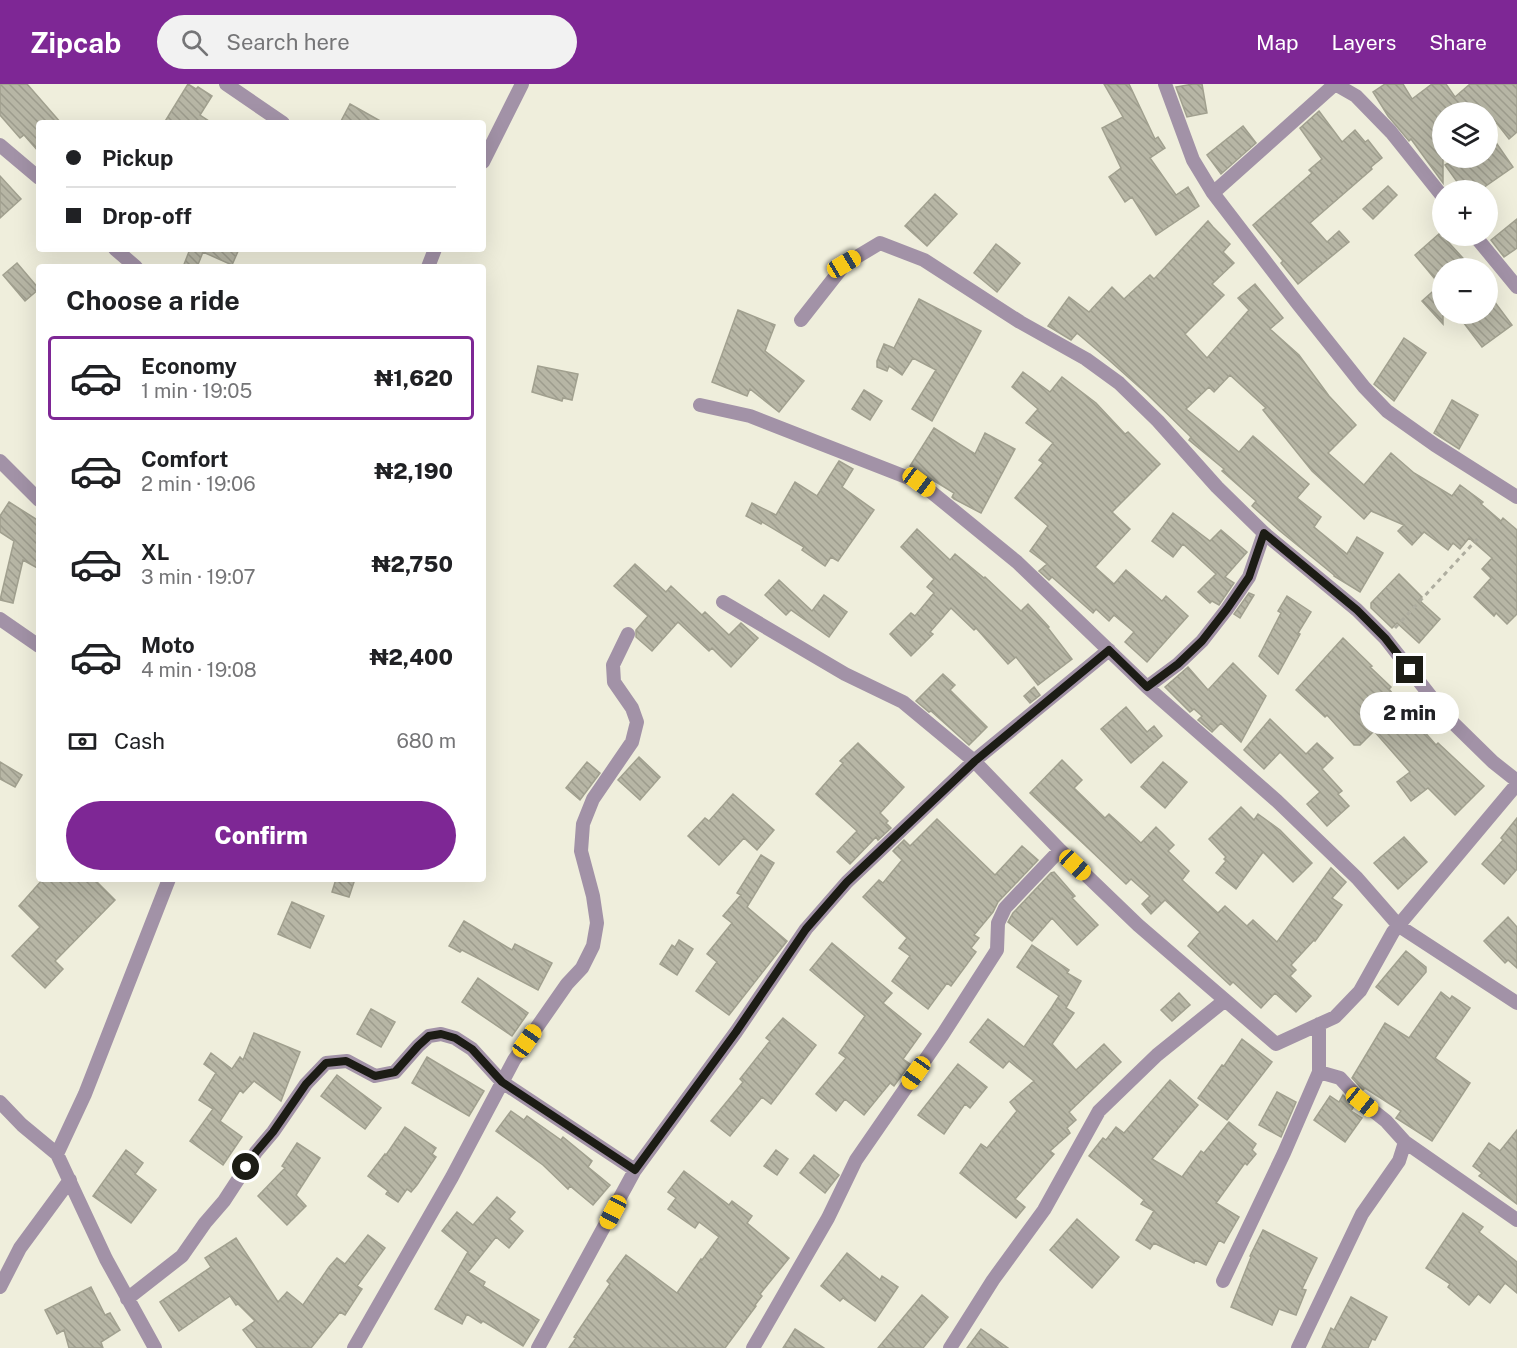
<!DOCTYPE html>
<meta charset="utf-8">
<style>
body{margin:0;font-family:"Public Sans",sans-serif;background:#f2f2f2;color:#202124;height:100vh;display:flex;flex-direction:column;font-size:22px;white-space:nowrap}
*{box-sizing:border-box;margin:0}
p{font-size:20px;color:#757577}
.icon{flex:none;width:33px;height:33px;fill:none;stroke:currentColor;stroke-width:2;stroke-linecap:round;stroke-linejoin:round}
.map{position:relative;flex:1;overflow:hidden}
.side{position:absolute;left:36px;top:180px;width:450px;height:618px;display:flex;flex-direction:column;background:#fff;border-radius:6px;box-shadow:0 6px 24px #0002}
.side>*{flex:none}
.top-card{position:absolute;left:36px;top:36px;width:450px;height:132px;border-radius:6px;box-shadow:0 6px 24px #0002;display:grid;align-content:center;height:132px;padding:0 30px;background:#fff}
.controls{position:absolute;left:1432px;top:18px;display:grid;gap:12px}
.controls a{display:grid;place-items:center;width:66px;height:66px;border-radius:50%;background:#fff;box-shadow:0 6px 24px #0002;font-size:30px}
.end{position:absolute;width:27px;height:27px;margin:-14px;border:8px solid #1c1c15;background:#fff;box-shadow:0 0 0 3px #fff}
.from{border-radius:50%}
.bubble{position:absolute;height:42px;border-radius:21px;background:#fff;box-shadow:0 6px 24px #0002;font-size:20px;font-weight:800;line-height:42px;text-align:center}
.car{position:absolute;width:18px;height:36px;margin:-18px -9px;border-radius:8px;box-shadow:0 0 4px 2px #0007;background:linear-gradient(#f5c518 24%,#345 0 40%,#f5c518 0 76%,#345 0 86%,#f5c518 0)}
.top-card b{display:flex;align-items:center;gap:21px;height:57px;font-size:22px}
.top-card b+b{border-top:2px solid #e0e0e0}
.top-card i{width:15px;height:15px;background:#202124}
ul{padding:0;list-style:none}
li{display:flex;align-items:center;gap:18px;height:84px;margin:0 12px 9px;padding:0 18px;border:3px solid transparent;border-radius:6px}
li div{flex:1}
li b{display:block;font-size:22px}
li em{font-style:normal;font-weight:800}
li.current{border-color:#7e2795}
li>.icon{width:54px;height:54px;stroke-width:1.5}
h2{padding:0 30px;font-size:27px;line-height:72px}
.pay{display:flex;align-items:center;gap:15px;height:66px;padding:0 30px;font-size:22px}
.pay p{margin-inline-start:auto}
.button{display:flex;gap:12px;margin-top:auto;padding:12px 30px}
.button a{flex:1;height:69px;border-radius:36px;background:#7e2795;color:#fff;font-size:24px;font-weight:800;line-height:69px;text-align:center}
header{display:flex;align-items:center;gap:36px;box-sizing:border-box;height:84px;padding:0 30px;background:#7e2795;color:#fff}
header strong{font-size:28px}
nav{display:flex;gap:33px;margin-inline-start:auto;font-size:21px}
.search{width:420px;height:54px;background:#f2f2f2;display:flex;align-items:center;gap:15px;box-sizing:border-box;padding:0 21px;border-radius:33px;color:#757577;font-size:22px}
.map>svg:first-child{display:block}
.building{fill:url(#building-back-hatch);stroke:#a1a08f;stroke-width:1.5}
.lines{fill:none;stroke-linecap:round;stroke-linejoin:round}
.path{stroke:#aead9f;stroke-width:3;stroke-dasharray:4.5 4.5;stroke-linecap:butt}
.minor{stroke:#a292a7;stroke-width:14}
.route{stroke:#1c1c15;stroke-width:8}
</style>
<header>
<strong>Zipcab</strong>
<div class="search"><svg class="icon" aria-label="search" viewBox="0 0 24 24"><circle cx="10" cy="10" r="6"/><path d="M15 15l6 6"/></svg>Search here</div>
<nav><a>Map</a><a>Layers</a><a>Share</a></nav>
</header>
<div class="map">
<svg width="1517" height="1264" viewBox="0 0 1517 1264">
<defs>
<pattern id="building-back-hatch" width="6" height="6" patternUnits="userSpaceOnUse" patternTransform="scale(1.5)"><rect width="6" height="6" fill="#b7b6a5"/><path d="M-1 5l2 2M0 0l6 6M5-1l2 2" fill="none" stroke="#9d9c8d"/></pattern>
</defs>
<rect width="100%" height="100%" fill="#efeedc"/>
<path class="building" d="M0,0h27l34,39h-22v29l-15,-17 -4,3 -20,-23z
M188,0l8,5 2,-2 14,9 -12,19 12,8h-48z
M1104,0h25l26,55 3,-2 7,11 -15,10 26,37 12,-8 11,19 -43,29 -24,-38 -7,5 -16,-25 12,-9 -19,-40 21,-11z
M1193,0h9l5,29 -20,4 -11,-30z
M1385,0h18l9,15 20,-15h14l9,13 15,-13h47v48l-8,7 -21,-27h-45v71l-32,-44 -2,2 -21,-25 -15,-24z
M350,20l34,19h-44z
M1319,27l23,31 13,-12 10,12 3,-2 14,18 -11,9 1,2 -62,54 17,19 12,-11 10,11 -51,42 -17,-21 2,-2 -30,-36 59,-52 -3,-3 13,-11 -22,-31z
M1243,42l13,17 -35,31 -14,-19z
M1497,60l16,23 -33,23h-17l-18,-25 11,-7h32v-7z
M0,92l21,23 -21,19z
M1388,102l9,9 -24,24 -10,-10z
M935,110l22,20 -30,32 -22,-20z
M1517,135v29l-13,9 -13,-17z
M1208,137l5,6 17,17 -7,8 11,11 -22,21 12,11 -39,39 22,24 42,-48 -11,-12 17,-14 28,34 -13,11 29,26 30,41 27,29 -28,28 36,32 27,-32 23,20 38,23 8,-11 23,17 -2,2 20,17 2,-3 14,12v84l-10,10 -11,-11 -2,3 -20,-19 17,-19 -9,-9 10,-11 -23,-20 -9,11 -7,-6 -5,7 -24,-18 -12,13 -14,-14 6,-6 -33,-14 -7,8 -52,-48 -49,-61 3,-2 -36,-33 -16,17 -5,-5 -23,22 53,43 14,-16 56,48 -12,14 24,19 -7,10 33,27 10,-17 26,16 -23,39 -26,-16v-1l-54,-44 -28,-25 4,-5 -34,-30 2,-2 -35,-29 2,-3 -44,-43 -37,-33 -33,-28 -6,7 -23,-14 21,-29 20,15 23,-25 12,12 26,-24 4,4z
M1440,149l32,35h-29v56l-21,-23 18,-16 -25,-30z
M996,160l24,19 -23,29 -23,-19z
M190,165h49l-7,16 -29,-13 -6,15h-14z
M17,179l22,26 -14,12 -22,-26z
M1488,209l24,32 -30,22 -25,-33h31z
M919,215l62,32 -49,90 -20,-12 24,-39 -23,-12 -11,17 -13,-9 -2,5 -10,-4v-6l7,-17 10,4z
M738,226l37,15 -10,26 39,30 -25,31 -29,-23 -3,7 -35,-14z
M1404,254l22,15 -32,48 -20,-17z
M538,282l40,8 -6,26 -9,-2 -1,3 -30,-9z
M1023,288l27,20 12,-15 34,26 29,31 3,-2 32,32 -48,48 18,17 -35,38 19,17 12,-14 36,31 4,-5 22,20 -41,46 -22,-20 9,-10 -20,-17 -5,6 -13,-12 -3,4 -41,-36 -3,3 -10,-9 8,-7 -17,-13 18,-25 -33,-28 28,-35 -4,-3 14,-17 -27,-20 12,-14 -26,-22z
M864,306l18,11 -12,19 -18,-11z
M1452,316l26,15 -19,34 -25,-16z
M934,344l41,26 10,-21 30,16 -34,64 -27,-14 -2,-2 2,-4 -44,-27z
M839,377l14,8 -11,18 32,23 -36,51 -7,-4 -6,9 -23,-16 2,-3 -42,-25 -1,2 -15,-8 6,-13 24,12 19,-33 22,14z
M9,418l30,19v48l-16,-9 -10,43 -13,-3 14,-59 -14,-9v-16z
M1173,429l37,28 11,-11 26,22 -22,25 9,6 -15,22 -7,-4 -2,2 -12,-11 18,-18 -33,-30 -10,13 -21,-16z
M917,445l33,31 5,-6 29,24 1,-1 36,34 7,-7 21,23 -1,1 24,31 -34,26 -22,-28 -8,7 -32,-36 -2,2 -23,-22 -21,24 3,2 -22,22 -21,-22 21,-21 4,3 19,-23 -7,-6 7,-8 -33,-32z
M635,480l31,28 5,-6 31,29 3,-3 24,23 12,-12 17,15 -27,29 -19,-19 -3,3 -31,-29 -26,29 -16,-14v-7l12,-14 -34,-30z
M1399,490l23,23 -3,3 21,19 -21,24 -22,-20 -5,5 -21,-20v-5z
M779,496l33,31 12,-16 23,17 -18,25 -38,-27 -5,5 -21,-20z
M1249,509l5,2 -14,23 -6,-4z
M1287,512l24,16 -13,21 2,1 -22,40 -19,-18 22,-43 -3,-2z
M1343,554l29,28 -2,1 21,20 -2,2 12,16 35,40 2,-2 46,43 -29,29 -27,-27 -17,13 -14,-19 13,-10 -36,-41 -14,14h-6l-27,-30 -2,2 -29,-27z
M1233,579l33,33 -25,46 -20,-19 -9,9 -14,-12 4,-4 -8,-7 -4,3 -25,-25 23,-20 20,23z
M943,590l12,11 -5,5 37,37 -18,18 -38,-34 -2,1 -13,-11z
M1034,603l6,8 -10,8 -6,-7z
M1126,623l21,25 7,-6 8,10 -31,27 -30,-34z
M1270,635l36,35 11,-11 16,15 -11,11 20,22 -4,3 11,12 -22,20 -20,-22 13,-12 -40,-40 -16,17 -20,-19z
M858,659l46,44 -24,26 8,8 -2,2 5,5 -13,12 -2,-3 -26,27 -13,-12 20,-21 -41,-37 27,-31 -3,-2z
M639,673l21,20 -20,23 -22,-20z
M1062,676l20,20 -8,8 31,30 4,-4 32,29 15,-16 18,18 -6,6 21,20 -7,9 36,33 7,-7 22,20 6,-6 24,22 54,-74 15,14 -14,16 10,7 -27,36 -1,-1 -23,25 5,5 -6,6 21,20 -15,16 -21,-19 -14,15 -28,-26 -3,3 -42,-39 12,-14 -35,-32 -14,14 -9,-10 8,-8 -19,-17 -5,5 -96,-91z
M0,678l22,13 -7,12 -15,-8z
M587,678l13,11 -20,27 -14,-12z
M1163,678l24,20 -22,26 -24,-21z
M733,710l41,36 -17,20 -13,-12 -25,27 -31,-29 17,-18 4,3z
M1241,723l13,13 4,-6 22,16 32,33 -19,19 -30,-30 -27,37 -20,-16 10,-12 -2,-2 2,-2 -17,-18z
M1517,734v51l-13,15 -22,-20 21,-24 -2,-2z
M937,735l58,56 27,-29 16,14 -40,42 -5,10 -19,23 5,3 -8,10 5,4 -25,34 -4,-3 -19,26 -36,-28 18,-25 -11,-8 8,-10 -44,-41 16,-17 4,3 19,-23 -9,-9 11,-11 6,6z
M1404,753l23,25 -29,27 -24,-26z
M761,771l13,8 -27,44 40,34 -58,74 -33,-24 21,-29 -10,-8 25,-31 -9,-7 18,-21 -4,-2z
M1054,788l21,24 -3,2 26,27 -21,20 -25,-27 -20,23 -24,-19 5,-9 38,-40z
M43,795h51l21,21 -60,61 8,8 -18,19 -33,-32 28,-29 -21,-21z
M336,795h19l-6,18 -17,-5z
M292,818l32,14 -14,32 -32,-14z
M1508,833l9,10v41l-9,-8 -3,3 -21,-22z
M464,837l48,29 3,-6 37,19 -14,27 -76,-40 -2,2 -11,-6z
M679,856l14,9 -16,26 -17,-11 12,-19 3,2z
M832,859l60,50 -9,10 38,31 -18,25 7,5 -16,22 -4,-3 -26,32 -19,-16 -9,12 -20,-17 30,-36 -7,-5 26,-37 -55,-46z
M1032,861l37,25 -2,3 14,8 -15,27 8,5 -22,31 24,26 28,-26 17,18 -52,50 7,8 -9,8 3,5 -20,18 4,3 -39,45 10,8 -9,11 -56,-45 21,-29 6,4 30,-37 -7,-9 24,-21 -25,-20 -6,7 -33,-26 18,-23 36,28 28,-40 7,-11 -42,-29z
M1406,867l20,16v5l-28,33 -22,-18z
M478,894l50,35 -16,23 -50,-34z
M1441,908l9,7 2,-3 18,12 -35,50 35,25 -38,58 -36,-23 5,-7 -36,-23 -2,2 -11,-12 33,-55 24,15z
M1179,909l11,12 -18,16 -11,-11z
M371,925l24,13 -14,25 -24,-13z
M783,934l33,27 -45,59 -9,-7 -32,39 -19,-15 32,-39 -3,-3 30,-38 -4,-3z
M254,949l46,19 -19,49 -27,-20 -11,12 -3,-3 -20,31 22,16 -19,28 -33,-24 23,-32 -14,-9 17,-27 -12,-9 7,-11 21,16 8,-12 3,3z
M1242,955l30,23 -45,58 -29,-22 24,-33 2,1z
M427,973l57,34 -15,25 -57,-33z
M958,980l29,23 -17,21 -5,-4 -21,30 -26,-19z
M337,991l44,33 -16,21 -44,-33z
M1170,996l28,25 -46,54 30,18 19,-26 3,2 25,-31 27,22 -4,6 4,4 -9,11 -2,-2 -29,40 23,14 -15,26 -5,-3 -13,25 -11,-5 -1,3 -40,-20 -4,6 -14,-9 18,-29 -13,-7 3,-4 -55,-44 14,-18 3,2 10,-13 8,6z
M1277,1008l19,10 -15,35 -22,-12z
M1343,1011l11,11 -3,5 11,7 -17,24 -31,-22 16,-24 9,6z
M511,1027l13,9 3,-4 34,24 2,-3 29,24 -4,6 22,18 -17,20 -23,-19 -2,3 -25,-24 -47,-34z
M405,1043l31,21 -4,6 4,3 -19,28 -6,7 -4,-3 -9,13 -12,-8 2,-3 -20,-15 17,-22 1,1z
M1517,1046v74l-38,-28 3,-3 -9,-7 16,-23 11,8z
M297,1059l23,15 -24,37 10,11 -19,19 -29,-29 27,-28 -3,-2z
M126,1066l17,13 -8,11 21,16 -25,33 -38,-27z
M776,1066l12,9 -11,16 -13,-9z
M814,1071l25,20 -14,18 -25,-20z
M684,1087l45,34 3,-4 20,15 -5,7 42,35 -29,36 2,2 -7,9 1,1 -31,42h-156l7,-10 -2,-1 36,-53 -3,-3 19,-26 51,38 24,-34 1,1 17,-23 -20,-15 -4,6 -27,-19 8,-11 -8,-6z
M497,1113l18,15 -6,7 14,12 -14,17 -13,-11 -28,35 17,10 -2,4 56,34 -16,26 -40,-25 -2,2 -14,-9 -5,10 -27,-15 33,-57 -26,-21 15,-19 16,13z
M1463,1129l20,14 -4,5 38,30v31l-12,-10 -15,20 -12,-9 -9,11 -21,-18 2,-3 -24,-16z
M1077,1135l42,38 -27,31 -42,-38z
M1263,1146l54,28 -15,31 4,1 -10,25 -17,-6 -7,16 -41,-18 20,-50 -1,-1z
M368,1151l17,13 -28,38 5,3 -17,26 -5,-3 -29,36h-54l-14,-18 12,-9 -17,-17 -2,1 -6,-9 -51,35 -19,-29 51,-35 -6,-9 31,-20 42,64 9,-10 16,13 26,-38 8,-9 8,6z
M847,1169l33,27 2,-4 16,11 -23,34 -32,-23 -3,3 -19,-15z
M91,1203l14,28 5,-2 10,17 -19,12 2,6h-34l-5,-18 -7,4 -12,-24z
M922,1211l26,22 -25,31h-45z
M1351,1213l36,20 -12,23 -3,-1 -4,9h-46l9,-20 3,2z
M795,1245l29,19h-41z
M981,1245l27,19h-41z"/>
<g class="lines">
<path class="path" d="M1395,544l85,-92"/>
<path class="minor" d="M226,0l57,39
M1165,0l28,76 20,33 85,111 66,83 23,24 48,34 82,52
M1335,0l21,12 35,36 52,65
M0,61l39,33
M483,78l39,-78
M1213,109l122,-109
M1475,152l42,51
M115,165l21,18
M428,183l7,-18
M801,236l44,-56 35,-21 44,17 96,62 66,37 33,24 39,38 59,66 47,46 93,77 28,28 62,79 46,45 24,19
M700,321l50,11 169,66 98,80 130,125 130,114 80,77 42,48 118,77
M0,377l39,39
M723,518l122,72 58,28 71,59 86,89 78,75 138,119 59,-27 25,-26 33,-59 124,-148
M0,535l39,27
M1147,603l31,-23 24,-23 25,-32 22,-32 15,-44
M0,1018l22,23 35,29 49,105 49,89
M1405,1058l112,78
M57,1070l28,-60 84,-215
M1223,1197l61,-128 35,-81
M0,1203l20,-39 50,-68
M127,1215l55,-43 23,-33 19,-22 32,-49 17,-20 33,-48 20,-21 21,-2 28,15 20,-4 23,-26 11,-10 12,-2 14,4 17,11 30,33 133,88
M354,1264l98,-171 62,-117 53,-76 15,-16 11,-22 4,-23 -4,-27 -12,-45 2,-27 10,-25 39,-57 5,-20 -5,-14 -18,-26 -1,-17 15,-31
M538,1264l97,-178 101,-138 70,-103 41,-47 127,-121 135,-111
M753,1264l75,-130 28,-58 87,-126 54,-84 1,-27 7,-15 55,-58
M950,1264l43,-68 51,-70 55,-99 58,-56 67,-54
M1298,1264l64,-134 37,-53 6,-19 -19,-21 -24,-19 -22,-24 -21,-6v-48"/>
</g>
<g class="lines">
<path class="route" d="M246,1083l10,-15 17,-20 33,-48 20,-21 20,-2 29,15 20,-4 23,-26 11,-10 12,-2 14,4 17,11 30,33 133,88 101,-138 70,-103 41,-47 128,-121 134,-111 38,37 31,-23 24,-23 25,-32 22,-32 15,-44 93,77 28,28 25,32"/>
</g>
</svg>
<div class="controls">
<a><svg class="icon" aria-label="layers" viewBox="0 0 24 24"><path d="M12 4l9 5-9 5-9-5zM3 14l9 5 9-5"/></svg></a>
<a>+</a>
<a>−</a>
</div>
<i class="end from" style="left:246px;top:1083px"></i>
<i class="end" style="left:1410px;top:586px"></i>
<div class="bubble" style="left:1360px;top:608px;width:99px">2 min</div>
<i class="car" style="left:844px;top:180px;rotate:59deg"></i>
<i class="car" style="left:919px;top:398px;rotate:127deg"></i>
<i class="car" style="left:1075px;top:781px;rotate:133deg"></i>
<i class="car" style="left:527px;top:957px;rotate:35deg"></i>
<i class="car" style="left:916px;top:989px;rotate:215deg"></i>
<i class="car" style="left:1362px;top:1018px;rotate:129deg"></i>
<i class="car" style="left:613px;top:1128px;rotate:208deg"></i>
<div class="top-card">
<b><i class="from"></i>Pickup</b>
<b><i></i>Drop-off</b>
</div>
<section class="side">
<h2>Choose a ride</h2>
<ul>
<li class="current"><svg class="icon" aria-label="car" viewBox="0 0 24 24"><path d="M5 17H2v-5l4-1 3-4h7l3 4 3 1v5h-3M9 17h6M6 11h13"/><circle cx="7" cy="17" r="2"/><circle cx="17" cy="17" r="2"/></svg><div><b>Economy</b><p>1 min · 19:05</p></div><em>₦1,620</em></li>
<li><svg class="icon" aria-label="car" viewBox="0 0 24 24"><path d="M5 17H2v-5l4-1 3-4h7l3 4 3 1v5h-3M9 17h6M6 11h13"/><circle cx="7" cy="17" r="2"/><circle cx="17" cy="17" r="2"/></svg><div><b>Comfort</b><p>2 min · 19:06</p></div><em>₦2,190</em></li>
<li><svg class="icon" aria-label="car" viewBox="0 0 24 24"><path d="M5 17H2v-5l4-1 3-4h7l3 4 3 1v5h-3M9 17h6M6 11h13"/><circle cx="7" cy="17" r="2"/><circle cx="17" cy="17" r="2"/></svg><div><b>XL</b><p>3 min · 19:07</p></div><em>₦2,750</em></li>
<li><svg class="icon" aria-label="car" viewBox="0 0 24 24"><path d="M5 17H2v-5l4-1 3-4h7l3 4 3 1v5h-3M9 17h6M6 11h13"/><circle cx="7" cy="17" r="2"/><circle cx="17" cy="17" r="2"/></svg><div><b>Moto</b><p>4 min · 19:08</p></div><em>₦2,400</em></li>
</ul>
<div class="pay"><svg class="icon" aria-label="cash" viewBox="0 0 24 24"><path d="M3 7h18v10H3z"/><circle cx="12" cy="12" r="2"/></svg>Cash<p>680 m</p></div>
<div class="button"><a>Confirm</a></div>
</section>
</div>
